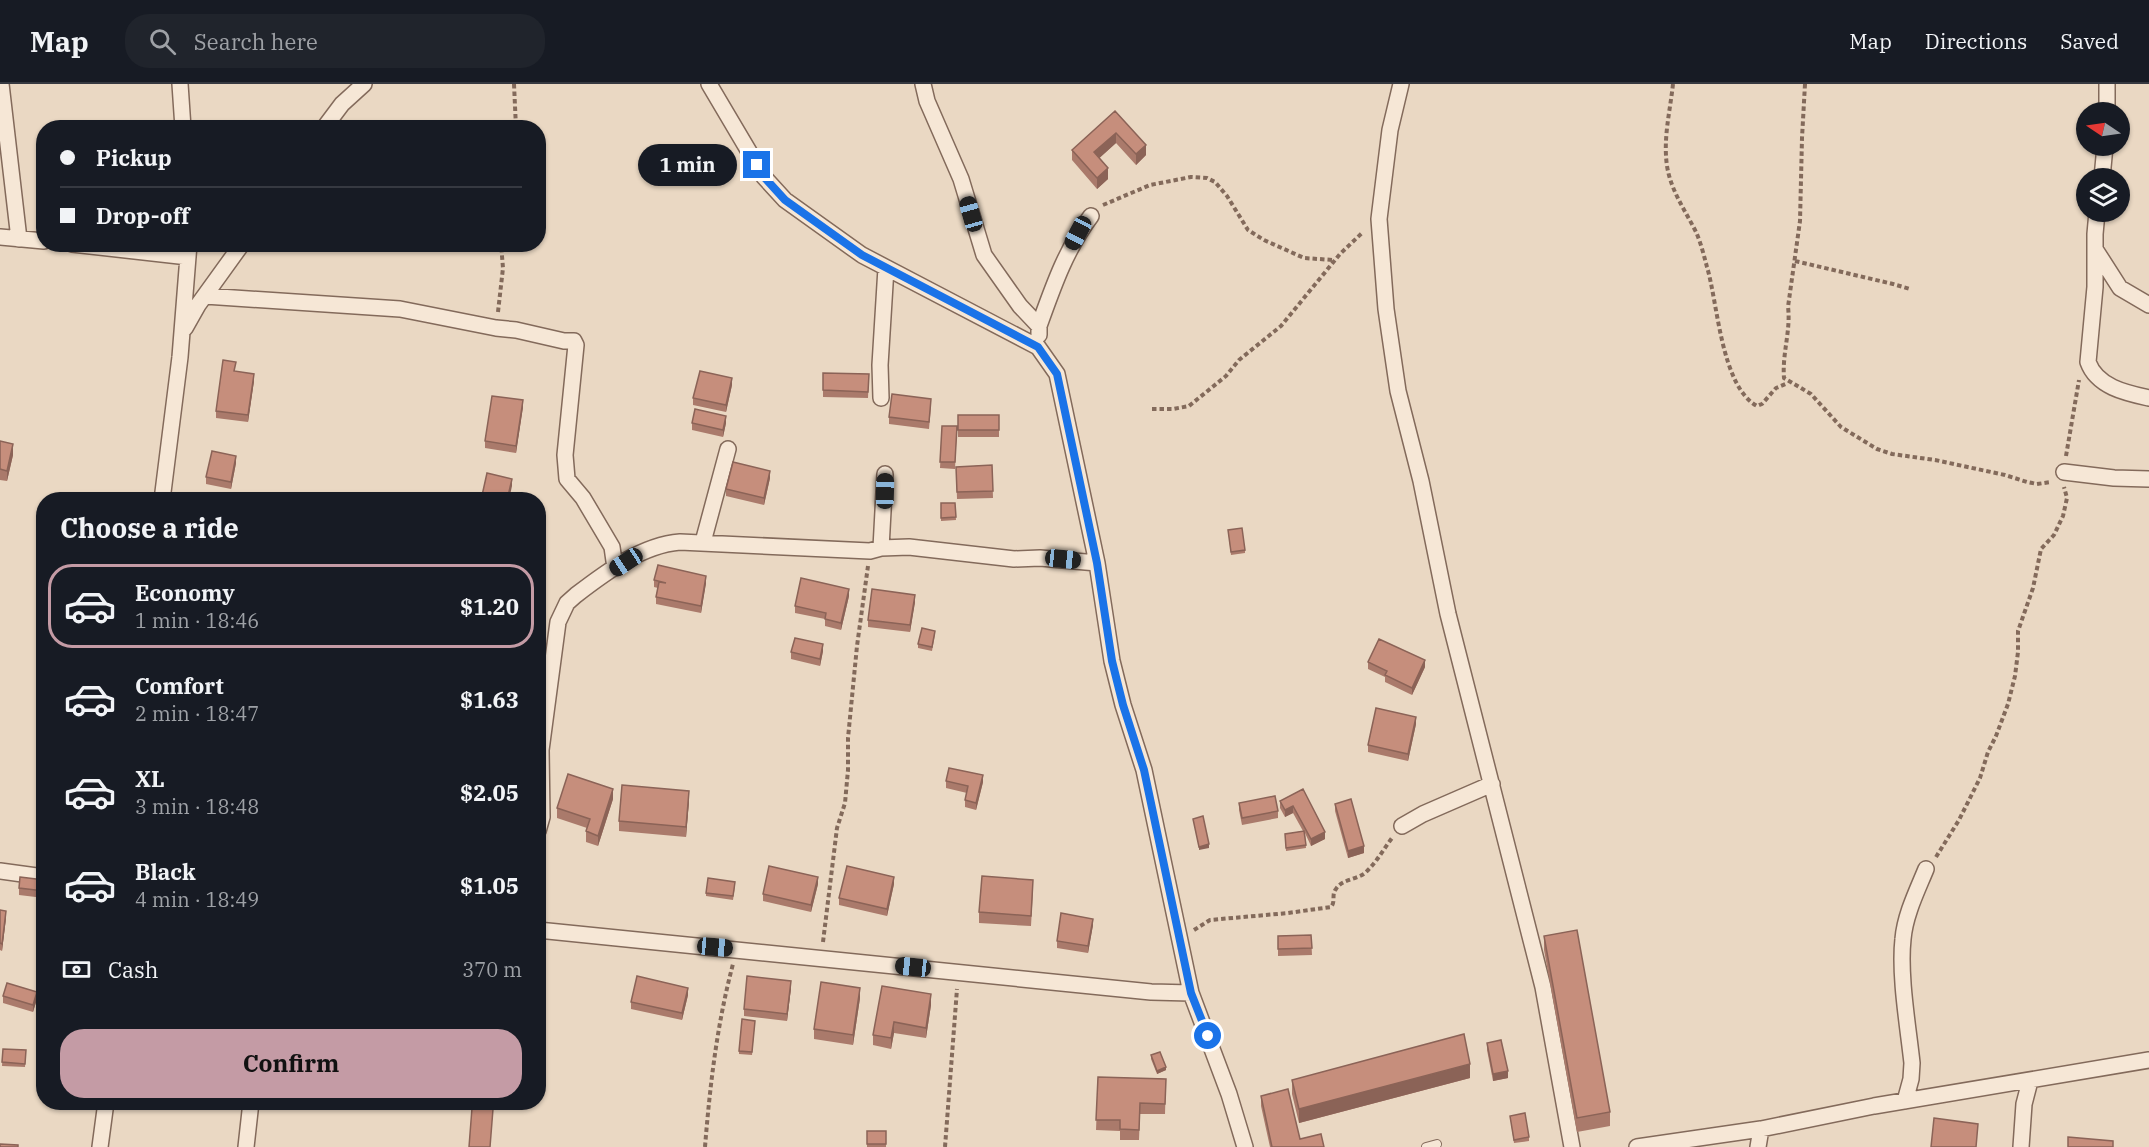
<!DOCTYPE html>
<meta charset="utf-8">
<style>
body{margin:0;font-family:"IBM Plex Serif",serif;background:#20242c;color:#f1f3f6;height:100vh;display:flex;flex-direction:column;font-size:22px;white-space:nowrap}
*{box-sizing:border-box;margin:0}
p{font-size:20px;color:#9ea1a6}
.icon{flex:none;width:33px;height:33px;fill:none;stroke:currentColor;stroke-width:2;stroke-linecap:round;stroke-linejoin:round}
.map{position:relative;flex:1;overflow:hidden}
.drawer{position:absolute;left:36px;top:408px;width:510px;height:618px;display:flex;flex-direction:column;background:#171b24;border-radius:24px;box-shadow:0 2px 4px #0004}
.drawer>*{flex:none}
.top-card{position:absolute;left:36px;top:36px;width:510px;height:132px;border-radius:24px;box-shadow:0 2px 4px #0004;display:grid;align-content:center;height:132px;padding:0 24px;background:#171b24}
.needle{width:39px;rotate:283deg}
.fabs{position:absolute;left:2076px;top:18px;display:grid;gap:12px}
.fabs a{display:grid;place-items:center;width:54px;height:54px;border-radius:50%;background:#171b24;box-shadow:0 2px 4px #0004;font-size:30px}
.end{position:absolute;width:27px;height:27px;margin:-14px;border:8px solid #1a73e8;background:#fff;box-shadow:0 0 0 3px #fff}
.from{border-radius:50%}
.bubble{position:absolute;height:42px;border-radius:21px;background:#171b24;box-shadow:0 2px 4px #0004;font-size:20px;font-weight:700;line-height:42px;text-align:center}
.car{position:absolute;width:18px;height:36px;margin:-18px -9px;border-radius:8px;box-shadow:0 0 4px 2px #0007;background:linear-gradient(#222 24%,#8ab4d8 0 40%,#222 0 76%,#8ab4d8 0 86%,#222 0)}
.top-card b{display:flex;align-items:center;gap:21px;height:57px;font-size:22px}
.top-card b+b{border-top:2px solid #363941}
.top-card i{width:15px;height:15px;background:#f1f3f6}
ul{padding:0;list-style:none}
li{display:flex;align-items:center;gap:18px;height:84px;margin:0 12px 9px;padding:0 12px;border:3px solid transparent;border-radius:24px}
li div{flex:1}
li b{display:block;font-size:22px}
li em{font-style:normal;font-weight:700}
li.active{border-color:#c49ba5}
li>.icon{width:54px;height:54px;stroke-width:1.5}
h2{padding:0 24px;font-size:27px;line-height:72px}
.pay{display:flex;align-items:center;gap:15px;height:66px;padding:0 24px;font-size:22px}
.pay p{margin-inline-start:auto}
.button{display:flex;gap:12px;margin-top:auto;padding:12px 24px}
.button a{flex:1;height:69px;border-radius:24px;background:#c49ba5;color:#111;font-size:24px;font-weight:700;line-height:69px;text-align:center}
header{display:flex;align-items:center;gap:36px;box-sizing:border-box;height:84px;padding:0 30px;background:#171b24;border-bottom:2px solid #363941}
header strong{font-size:28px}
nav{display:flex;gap:33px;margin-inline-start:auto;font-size:21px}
.search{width:420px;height:54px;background:#20242c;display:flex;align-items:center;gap:15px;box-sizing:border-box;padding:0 21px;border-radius:24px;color:#9ea1a6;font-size:22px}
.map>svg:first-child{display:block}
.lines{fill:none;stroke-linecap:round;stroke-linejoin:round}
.service-casing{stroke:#836a5b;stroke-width:10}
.minor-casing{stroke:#836a5b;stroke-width:18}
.path{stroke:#836a5b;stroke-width:4;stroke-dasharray:4.5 3;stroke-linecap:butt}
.service{stroke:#f6e7d6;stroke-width:8}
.minor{stroke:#f6e7d6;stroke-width:15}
.wall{fill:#aa7a6b}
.shaded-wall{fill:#8b6357}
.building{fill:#c68e7c;stroke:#8b6357;stroke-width:1.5}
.route{stroke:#1a73e8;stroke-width:8}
</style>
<header>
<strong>Map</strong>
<div class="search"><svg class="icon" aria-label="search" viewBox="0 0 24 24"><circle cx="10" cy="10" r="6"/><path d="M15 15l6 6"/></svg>Search here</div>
<nav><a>Map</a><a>Directions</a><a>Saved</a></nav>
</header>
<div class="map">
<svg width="2149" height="1063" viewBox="0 0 2149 1063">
<rect width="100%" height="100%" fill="#ead8c3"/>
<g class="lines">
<defs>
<path id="service" d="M1426,1063l11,-3"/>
<path id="minor" d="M1,0l18,155
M180,0l3,44
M709,0l55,93 21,23 77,55 176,92 19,27 40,189 15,98 11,44 21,65 47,223 38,101 16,53
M923,0l4,17 34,78 23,76 36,51 19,20
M1401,0l-11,46 -11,89 7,90 12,82 23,90 27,133 95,373 29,160
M2107,0v28
M324,44l18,-24 22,-20
M2102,94l3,-32
M2097,128l-2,22v53l-7,75c9,25 38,31 61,36
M0,153l44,4
M72,160l116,13
M2095,165l25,39 29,17
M205,212l195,13 96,19 20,2 48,11h10l2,4 -11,110 2,24 16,19 29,49 3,21
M185,244l13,-23 44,-61
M1039,251v-9c14,-39 27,-77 52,-110
M881,314l-1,-33 6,-97
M2064,388l50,6 35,1
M162,416l18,-143 9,-113
M703,458l25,-93
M881,464l4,-74
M1402,742l21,-12 69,-30
M538,747l4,-14 -1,-67 17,-128 9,-19 9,-8c30,-23 66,-50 104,-53l190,9 11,-3 28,-1 105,12 26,-1 57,5
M0,787l44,6
M538,846l613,62 40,1
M1905,1017l6,-22 1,-16c-4,-37 -13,-88 -9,-124 2,-24 14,-48 23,-70
M100,1063l6,-45
M246,1063l5,-45
M1637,1063l124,-18 113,-23 275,-46
M1758,1063l3,-18
M2021,1063l3,-43 6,-23"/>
</defs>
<use href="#service" class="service-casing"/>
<use href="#minor" class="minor-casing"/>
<path class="path" d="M514,0l2,44
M1673,0c-3,28 -10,54 -6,82 4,25 18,44 29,66 5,11 8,24 11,35 11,37 14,119 50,139l5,-2 14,-16 12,-5
M1805,0l-3,54 -2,83 -12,86c3,23 -6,47 -4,71l27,16 30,33 36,22 15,5 43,6 70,15 22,7 10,2 14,-2
M1103,121l47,-20 41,-8 16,1 8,4 12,14 21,34 16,10 40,18 29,2
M1795,177l98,23 17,5
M498,228l5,-44 -2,-24
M1152,325h21l16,-3 37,-30 13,-16 42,-34 59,-72 23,-22
M2066,372l13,-76
M1936,773l23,-37 21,-42 8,-26 8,-16 12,-32 7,-28 3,-24v-21l15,-43 8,-39 13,-14 9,-19 4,-18 -3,-11
M1194,846l16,-10 78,-7 43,-6c5,-6 0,-12 5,-18 6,-10 20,-9 29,-16 11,-10 18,-23 27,-35
M823,858l14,-114 8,-25 3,-33v-32l9,-92 11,-80
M705,1063c5,-62 12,-123 28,-183
M945,1063l12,-158"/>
<use href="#service" class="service"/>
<use href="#minor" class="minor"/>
</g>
<path class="wall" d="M1115,27l31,44 -10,10 -20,-22 -17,15 9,21 -11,10 -25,-29v-10z
M235,288l19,9 -6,41 -32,-4v-7z
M823,289l46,1 -1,24 -45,-1z
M732,301l-6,27 -33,-7v-7z
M931,322l-2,23 -40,-5v-7z
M523,323l-7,46 -31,-5v-7z
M958,331h41v22h-41z
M692,339h34l-3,14 -31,-7z
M942,342h15l-2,43 -15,-1z
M0,357l13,14 -6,26 -7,-1z
M236,379l-5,26 -25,-5v-7z
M992,381l1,33 -36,1 -1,-32z
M770,394l-6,27 -38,-9v-7z
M941,419h14l1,17 -15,1z
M1228,446l17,20v3l-14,2z
M654,496l52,3 -5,30 -45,-9v-7l2,-9 -4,-1z
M39,504l5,1v21h-7z
M849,512l-8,34 -16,-4v-7l-30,-6v-7z
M915,518l-5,30 -42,-5v-7z
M935,550l-3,17 -14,-3v-4z
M823,567l-3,15 -29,-7v-7z
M1368,578l57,5 -13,28 -27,-13v-5l-17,-8z
M1416,640l-8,37 -40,-9v-7z
M946,697l37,1 -7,28 -11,-3v-7l2,-7 -21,-5z
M1303,705l22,50 -14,7 -6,-13 1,15 -20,3 -1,-17 18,-3 -10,-18 -8,4 -5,-9v-7z
M613,715l-15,47 -12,-4v-11l1,-3 -30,-10v-10z
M689,717l-3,36 -67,-6v-10z
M1239,719l39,8v7l-36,7 -3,-15z
M1335,720l29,49 -16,5 -13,-47z
M44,796v18l-25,-3v-7z
M818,800l-7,28 -48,-11v-7z
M894,800l-7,32 -48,-11v-7z
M735,802l-2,14 -27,-4v-3z
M1033,806l-2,36 -52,-3v-11z
M0,826l6,8 -4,33 -2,-1z
M1093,841l-5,28 -31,-5v-7z
M1311,851l1,20 -34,1v-20z
M1544,852l66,176v14l-33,6 -33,-182z
M791,904l-4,33 -43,-5v-7z
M931,910v11l-5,33 -32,-5 -3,16 -18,-4v-10z
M688,911l-6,25 -51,-11v-7z
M3,912l34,3 -4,13 -30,-9z
M860,914l-7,47 -39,-6v-10z
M755,937l-3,34 -13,-1v-3z
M1487,959l21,35 -15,3 -6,-31z
M3,965l23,1 -1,17 -23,-1z
M1151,971l15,15 -9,4 -6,-15z
M1098,993l68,2 -1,35h-25l-1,26h-19v-9l-24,-1z
M1470,994l-171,45 -7,-29v-14z
M1261,1012l39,43 24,8h-54l-9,-41z
M1510,1032l19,21v4l-15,2z
M867,1047h19v16h-19z"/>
<path class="shaded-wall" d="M1116,49v10l-22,20v-11z
M1146,61v10l-10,10v-11z
M1108,84v11l-11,10v-11z
M254,290v7l-6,41v-7z
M732,294v7l-6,27v-7z
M523,316v7l-7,46v-7z
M726,332v7l-3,14v-7z
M13,360v11l-6,26v-10z
M236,372v7l-5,26v-7z
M770,387v7l-6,27v-7z
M512,395v7l-3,14h-2z
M706,492v7l-5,30v-7z
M849,505v7l-8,34v-7z
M915,511v7l-5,30v-7z
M823,560v7l-3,15v-7z
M1425,576v7l-13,28v-7z
M1416,633v7l-8,37v-7z
M983,691v7l-7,28v-7z
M613,705v10l-15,47v-10z
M689,707v10l-3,36v-10z
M1293,722v7l-8,4v-7z
M1325,748v7l-14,7v-7z
M1209,760v4l-10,2v-3z
M1364,762v7l-16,5v-7z
M818,793v7l-7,28v-7z
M894,793v7l-7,32v-7z
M6,827v7l-4,33v-7z
M1093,835v6l-5,28v-7z
M791,897v7l-4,33v-7z
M688,904v7l-6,25v-7z
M860,904v10l-7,47v-10z
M37,908v7l-4,13v-7z
M931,910v11l-5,33v-10z
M894,938v11l-3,16v-11z
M1470,980v14l-171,45v-14z
M1166,983v3l-9,4v-3z
M1508,987v7l-15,3v-7z"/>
<path class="building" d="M1115,27l31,34 -10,9 -20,-21 -22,19 14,16 -11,10 -25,-28z
M223,276l13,2 -2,9 20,3 -6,41 -32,-4z
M700,287l32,7 -6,27 -33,-7z
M823,289l46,1 -1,18 -45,-2z
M892,310l39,5 -2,23 -40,-5z
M492,312l31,4 -7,46 -31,-5z
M695,325l31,7 -3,14 -31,-7z
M958,331h41v15h-41z
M942,342h15l-2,36h-15z
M0,357l13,3 -6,27 -7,-2z
M212,367l24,5 -5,26 -25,-5z
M733,378l37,9 -6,27 -38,-9z
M992,381l1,26 -36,1 -1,-25z
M487,389l25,6 -5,21h-26z
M941,419h14l1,14 -15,1z
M1242,444l3,22 -14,2 -3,-22z
M658,481l48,11 -5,30 -45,-9 3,-15 7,1 -12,-3z
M801,494l48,11 -8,34 -16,-4 1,-6 -31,-7z
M39,504l5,1v18l-7,-1z
M872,505l43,6 -5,30 -42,-5z
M922,544l13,3 -3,16 -14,-3z
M795,554l28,6 -3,15 -29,-7z
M1379,555l46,21 -13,28 -27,-13 2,-4 -19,-9z
M1376,624l40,9 -8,37 -40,-9z
M949,684l34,7 -7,28 -11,-3 3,-14 -22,-5z
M568,690l45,15 -15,47 -12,-5 4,-12 -33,-11z
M622,701l67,6 -3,36 -67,-6z
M1303,705l22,43 -14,7 -18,-33 -8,4 -5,-9z
M1275,712l3,15 -36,7 -3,-15z
M1351,715l13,47 -16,5 -13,-47z
M1203,732l6,28 -10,3 -6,-28z
M1304,747l2,14 -20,3 -1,-14z
M769,782l49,11 -7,28 -48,-11z
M847,782l47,11 -7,32 -48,-11z
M982,792l51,4 -2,36 -52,-4z
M20,793l24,3v11l-25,-3z
M708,794l27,4 -2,14 -27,-3z
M0,826l6,1 -4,33 -2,-1z
M1061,829l32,6 -5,27 -31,-5z
M1577,846l33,182 -33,6 -33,-182z
M1311,851l1,13 -34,1v-13z
M637,892l51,12 -6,25 -51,-11z
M747,892l44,5 -4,33 -43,-5z
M821,898l39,6 -7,47 -39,-6z
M7,899l30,9 -4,13 -30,-9z
M882,902l49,8 -5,34 -32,-6 -3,16 -18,-3z
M742,935l13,2 -3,31 -13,-1z
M1464,950l6,30 -171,45 -7,-29z
M1501,956l7,31 -15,3 -6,-31z
M3,965l23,1 -1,14 -23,-2z
M1160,968l6,15 -9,4 -6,-16z
M1098,993l68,2 -1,25 -25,-1 -1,27 -19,-1v-9h-24z
M1288,1005l12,50 21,-5 3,13h-52l-11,-51z
M472,1024l21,1 -3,38h-21z
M1525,1029l4,24 -15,3 -4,-24z
M1934,1034l44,6 -2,23h-45z
M867,1047h19v13h-19z
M2068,1053l45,4v6h-45z
M0,1060l18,1v2h-18z"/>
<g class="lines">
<path class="route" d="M757,81l7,12 21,23 77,55 176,92 19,27 40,189 15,98 11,44 21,65 47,223 17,43"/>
</g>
</svg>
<div class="fabs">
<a><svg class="needle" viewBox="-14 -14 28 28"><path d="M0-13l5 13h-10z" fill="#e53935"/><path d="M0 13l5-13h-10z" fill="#9ea1a6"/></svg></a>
<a><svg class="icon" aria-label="layers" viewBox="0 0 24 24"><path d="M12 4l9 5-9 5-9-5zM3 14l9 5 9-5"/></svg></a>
</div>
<i class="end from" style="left:1208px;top:952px"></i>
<i class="end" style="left:757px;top:81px"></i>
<div class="bubble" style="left:638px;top:60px;width:99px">1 min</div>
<i class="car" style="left:971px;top:130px;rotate:344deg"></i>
<i class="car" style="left:1078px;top:149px;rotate:208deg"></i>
<i class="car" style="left:885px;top:407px;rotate:1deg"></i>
<i class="car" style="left:1063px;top:475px;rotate:96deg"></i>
<i class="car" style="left:626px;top:478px;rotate:237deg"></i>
<i class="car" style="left:715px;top:863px;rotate:95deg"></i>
<i class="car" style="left:913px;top:883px;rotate:276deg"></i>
<div class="top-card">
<b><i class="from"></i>Pickup</b>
<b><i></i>Drop-off</b>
</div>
<section class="drawer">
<h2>Choose a ride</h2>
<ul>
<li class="active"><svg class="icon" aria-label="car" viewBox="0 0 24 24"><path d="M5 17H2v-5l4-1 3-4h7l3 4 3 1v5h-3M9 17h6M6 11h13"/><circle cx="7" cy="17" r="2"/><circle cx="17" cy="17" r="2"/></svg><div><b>Economy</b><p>1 min · 18:46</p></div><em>$1.20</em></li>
<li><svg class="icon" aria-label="car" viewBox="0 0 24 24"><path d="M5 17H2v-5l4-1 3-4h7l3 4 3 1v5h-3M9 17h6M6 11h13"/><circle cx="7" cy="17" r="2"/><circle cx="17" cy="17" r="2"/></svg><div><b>Comfort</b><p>2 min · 18:47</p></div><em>$1.63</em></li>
<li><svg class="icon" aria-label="car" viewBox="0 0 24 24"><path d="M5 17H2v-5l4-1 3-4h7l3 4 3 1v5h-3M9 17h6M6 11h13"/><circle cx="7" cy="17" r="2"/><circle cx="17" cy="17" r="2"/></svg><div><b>XL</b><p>3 min · 18:48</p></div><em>$2.05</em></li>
<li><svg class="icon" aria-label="car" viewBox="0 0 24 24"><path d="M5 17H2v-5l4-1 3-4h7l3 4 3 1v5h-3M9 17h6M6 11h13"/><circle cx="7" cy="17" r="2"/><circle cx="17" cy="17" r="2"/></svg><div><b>Black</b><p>4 min · 18:49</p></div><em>$1.05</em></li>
</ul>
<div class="pay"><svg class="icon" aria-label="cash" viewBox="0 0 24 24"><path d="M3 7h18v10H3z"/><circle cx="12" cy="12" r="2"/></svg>Cash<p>370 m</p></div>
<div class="button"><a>Confirm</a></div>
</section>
</div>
